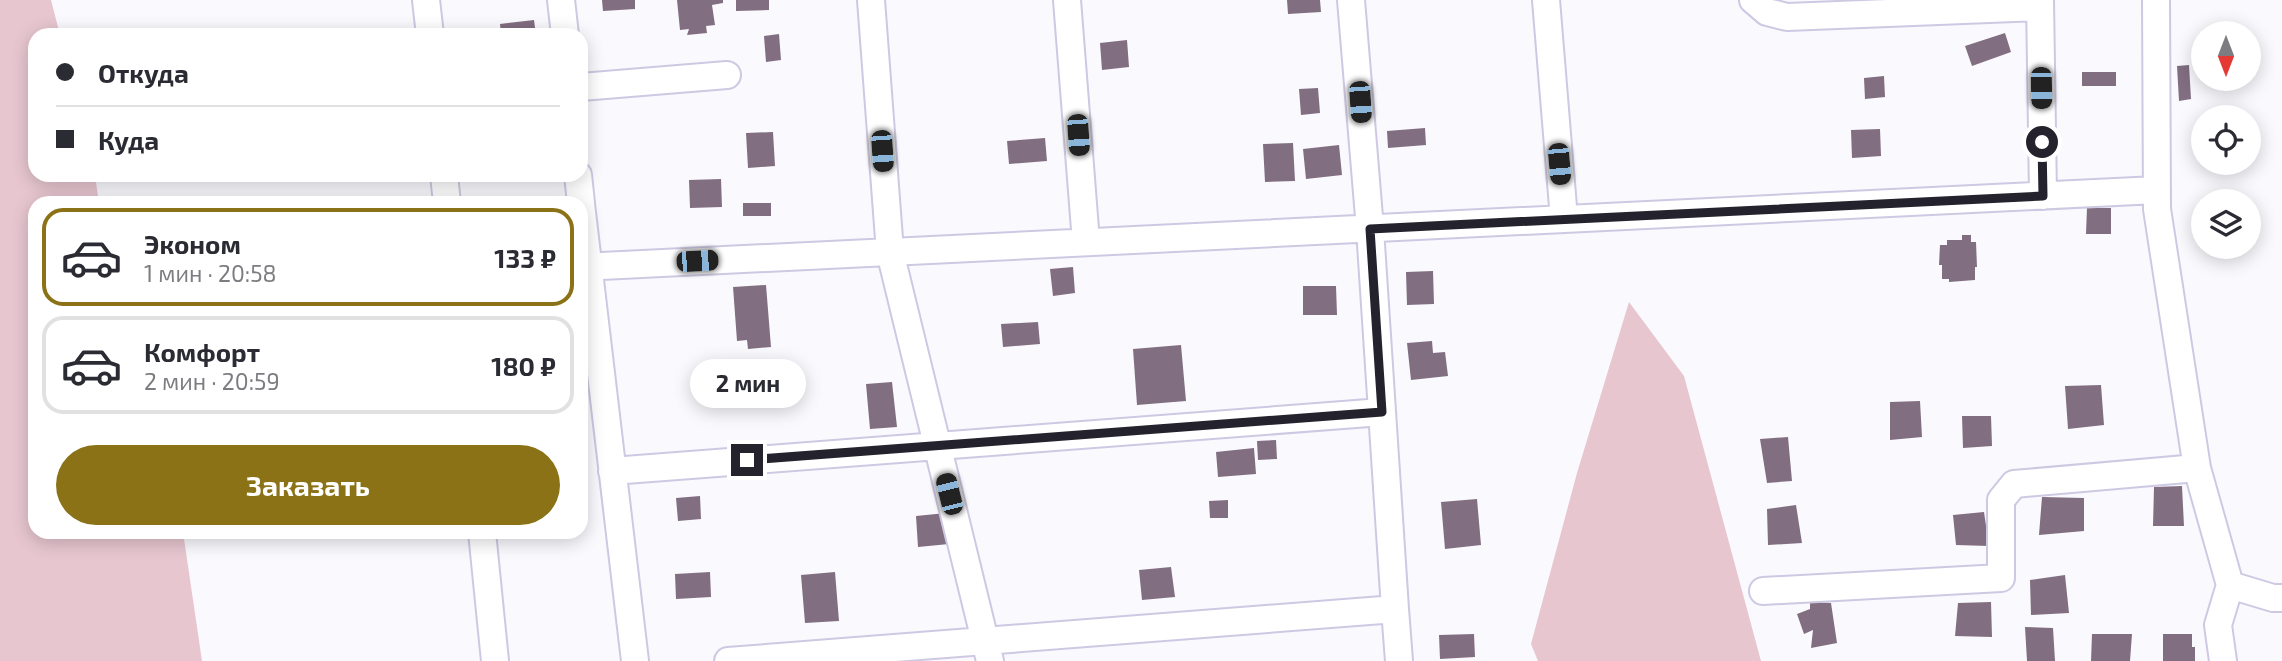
<!DOCTYPE html>
<html lang="ru">
<meta charset="utf-8">
<style>
body{margin:0;font-family:"Exo 2",sans-serif;background:#f7f7f7;color:#2b2b33;height:100vh;display:flex;flex-direction:column;font-size:26px;white-space:nowrap}
*{box-sizing:border-box;margin:0}
p{font-size:23px;color:#7c7c81}
.icon{flex:none;width:38px;height:38px;fill:none;stroke:currentColor;stroke-width:2;stroke-linecap:round;stroke-linejoin:round}
.map{position:relative;flex:1;overflow:hidden}
.side{position:absolute;left:28px;top:196px;width:560px;height:343px;display:flex;flex-direction:column;background:#fff;border-radius:21px;box-shadow:0 4px 18px #0003}
.side>*{flex:none}
.hud{position:absolute;left:28px;top:28px;width:560px;height:154px;border-radius:21px;box-shadow:0 4px 18px #0003;display:grid;align-content:center;height:154px;padding:0 28px;background:#fff}
.needle{width:46px;rotate:180deg}
.fabs{position:absolute;left:2191px;top:21px;display:grid;gap:14px}
.fabs a{display:grid;place-items:center;width:70px;height:70px;border-radius:50%;background:#fff;box-shadow:0 4px 18px #0003;font-size:35px}
.end{position:absolute;width:32px;height:32px;margin:-16px;border:9px solid #24222c;background:#fff;box-shadow:0 0 0 4px #fff}
.from{border-radius:50%}
.bubble{position:absolute;height:49px;border-radius:24px;background:#fff;box-shadow:0 4px 18px #0003;font-size:23px;font-weight:700;line-height:49px;text-align:center}
.car{position:absolute;width:21px;height:42px;margin:-21px -10px;border-radius:9px;box-shadow:0 0 5px 2px #0007;background:linear-gradient(#222 24%,#8ab4d8 0 40%,#222 0 76%,#8ab4d8 0 86%,#222 0)}
.hud b{display:flex;align-items:center;gap:24px;height:66px;font-size:26px}
.hud b+b{border-top:2px solid #e1e1e2}
.hud i{width:18px;height:18px;background:#2b2b33}
ul{padding:12px 0 0;list-style:none}
li{display:flex;align-items:center;gap:21px;height:98px;margin:0 14px 10px;padding:0 14px;border:4px solid #e1e1e2;border-radius:21px}
li div{flex:1}
li b{display:block;font-size:26px}
li em{font-style:normal;font-weight:700}
li.on{border-color:#8b7216}
li>.icon{width:63px;height:63px;stroke-width:1.5}
.action{display:flex;gap:14px;margin-top:auto;padding:14px 28px}
.action a{flex:1;height:80px;border-radius:42px;background:#8b7216;color:#fff;font-size:28px;font-weight:700;line-height:80px;text-align:center}
.map>svg:first-child{display:block}
.green{fill:#e7c6d0}
.building{fill:#816e81}
.lines{fill:none;stroke-linecap:round;stroke-linejoin:round}
.minor-casing{stroke:#cec9e3;stroke-width:30}
.minor{stroke:#fff;stroke-width:26}
.route{stroke:#24222c;stroke-width:9}
</style>
<div class="map">
<svg width="2282" height="661" viewBox="0 0 2282 661">
<rect width="100%" height="100%" fill="#faf9fe"/>
<path class="green" d="M0,0h51l9,35h-25v140h60l4,28h-64v329h148l19,129h-202z
M1629,302l55,74 77,285h-223l-7,-17 46,-171z"/>
<path class="building" d="M602,0h33v9l-32,2z
M677,0h46v3l-11,2 3,20 -9,1 1,7 -20,2 2,-6 -9,1z
M736,0h33v10l-33,1z
M1287,0h33l1,12 -33,2z
M534,20l2,15h-35l-1,-11z
M2005,33l6,19 -39,14 -7,-20z
M779,34l2,26 -15,2 -2,-26z
M1127,40l2,27 -27,3 -2,-27z
M2189,65l2,34 -12,2 -2,-35z
M2082,72h34v14h-34z
M1884,76l1,21 -20,2 -1,-21z
M1318,88l2,25 -19,2 -2,-26z
M1425,128l1,17 -38,3 -1,-17z
M1880,129l1,27 -29,2 -1,-28z
M773,132l2,34 -27,2 -2,-35z
M1045,138l2,23 -38,3 -2,-23z
M1293,143l2,38 -30,1 -2,-38z
M1339,145l3,30 -36,4 -3,-30z
M721,179l1,28 -32,1 -1,-28z
M743,203h28v13h-28z
M2087,208h24v26h-25z
M1962,235h9v7h5l1,25h-2v13l-26,2v-3h-7v-14h-3l1,-20h7v-5h15z
M1073,267l2,26 -22,3 -3,-27z
M1433,271l1,33 -27,1 -1,-33z
M766,285l5,62 -23,2 -1,-9 -10,1 -4,-54z
M1303,286h33l1,29h-34z
M1038,322l2,22 -37,3 -2,-23z
M1432,341l1,12 12,-1 3,24 -37,4 -4,-37z
M1181,345l5,56 -49,4 -4,-56z
M892,382l5,45 -27,2 -4,-45z
M2101,385l3,40 -36,4 -3,-43z
M1920,401l2,36 -32,3v-38z
M1962,416h29l1,30 -29,2z
M1788,437l4,44 -25,2 -7,-44z
M1276,440l1,19 -19,1 -1,-19z
M1254,448l2,26 -38,3 -2,-25z
M2182,486l2,40h-31l1,-39z
M700,496l1,23 -23,2 -2,-23z
M2042,497l42,1v33l-45,4z
M1477,499l4,46 -36,4 -4,-47z
M1228,500v18h-18l-1,-17z
M1796,505l6,38 -34,2 -1,-36z
M1984,512l5,34 -33,-1 -3,-30z
M946,513l3,31 -31,3 -2,-31z
M1171,567l4,30 -33,3 -3,-30z
M710,572l1,25 -35,2 -1,-25z
M835,572l4,49 -34,2 -4,-48z
M2065,575l4,38 -38,2 -1,-35z
M1810,602l21,1 6,40 -26,5 2,-18 -9,4 -7,-20 13,-5z
M1991,602l1,35 -37,-1 3,-33z
M2025,627l28,1 2,33h-28z
M1474,634l1,23 -35,2 -1,-24z
M2092,634h40l-2,27h-39z
M2163,634h29v13h3v14h-32z"/>
<g class="lines">
<defs>
<path id="minor" d="M426,0l4,35
M561,0l4,35
M871,0l19,252 100,409
M1067,0l19,242
M1546,0l18,219
M1753,0l14,12 20,5 253,-10
M2040,0l3,196
M2156,0l1,209 40,259 33,117 43,13h9
M581,87l146,-12
M444,175l3,28
M578,175l3,28
M581,204l54,457
M581,267l1576,-77
M612,471l770,-59
M482,532l13,129
M1763,591l238,-13v-78l13,-16 183,-16
M1395,609l4,52
M728,661l667,-52 -25,-380 -19,-229
M2223,661l-5,-36 12,-40"/>
</defs>
<use href="#minor" class="minor-casing"/>
<use href="#minor" class="minor"/>
</g>
<g class="lines">
<path class="route" d="M747,460l635,-48 -12,-183 673,-33 -1,-54"/>
</g>
</svg>
<div class="fabs">
<a><svg class="needle" viewBox="-14 -14 28 28"><path d="M0-13l5 13h-10z" fill="#e53935"/><path d="M0 13l5-13h-10z" fill="#7c7c81"/></svg></a>
<a><svg class="icon" aria-label="locate" viewBox="0 0 24 24"><circle cx="12" cy="12" r="6"/><path d="M12 2v4M12 18v4M2 12h4M18 12h4"/></svg></a>
<a><svg class="icon" aria-label="layers" viewBox="0 0 24 24"><path d="M12 4l9 5-9 5-9-5zM3 14l9 5 9-5"/></svg></a>
</div>
<i class="end from" style="left:2042px;top:142px"></i>
<i class="end" style="left:747px;top:460px"></i>
<div class="bubble" style="left:690px;top:359px;width:116px">2 мин</div>
<i class="car" style="left:2041px;top:88px;rotate:179deg"></i>
<i class="car" style="left:1360px;top:102px;rotate:176deg"></i>
<i class="car" style="left:1078px;top:135px;rotate:176deg"></i>
<i class="car" style="left:882px;top:151px;rotate:176deg"></i>
<i class="car" style="left:1559px;top:164px;rotate:175deg"></i>
<i class="car" style="left:697px;top:261px;rotate:87deg"></i>
<i class="car" style="left:949px;top:494px;rotate:346deg"></i>
<div class="hud">
<b><i class="from"></i>Откуда</b>
<b><i></i>Куда</b>
</div>
<section class="side">
<ul>
<li class="on"><svg class="icon" aria-label="car" viewBox="0 0 24 24"><path d="M5 17H2v-5l4-1 3-4h7l3 4 3 1v5h-3M9 17h6M6 11h13"/><circle cx="7" cy="17" r="2"/><circle cx="17" cy="17" r="2"/></svg><div><b>Эконом</b><p>1 мин · 20:58</p></div><em>133 ₽</em></li>
<li><svg class="icon" aria-label="car" viewBox="0 0 24 24"><path d="M5 17H2v-5l4-1 3-4h7l3 4 3 1v5h-3M9 17h6M6 11h13"/><circle cx="7" cy="17" r="2"/><circle cx="17" cy="17" r="2"/></svg><div><b>Комфорт</b><p>2 мин · 20:59</p></div><em>180 ₽</em></li>
</ul>
<div class="action"><a>Заказать</a></div>
</section>
</div>
